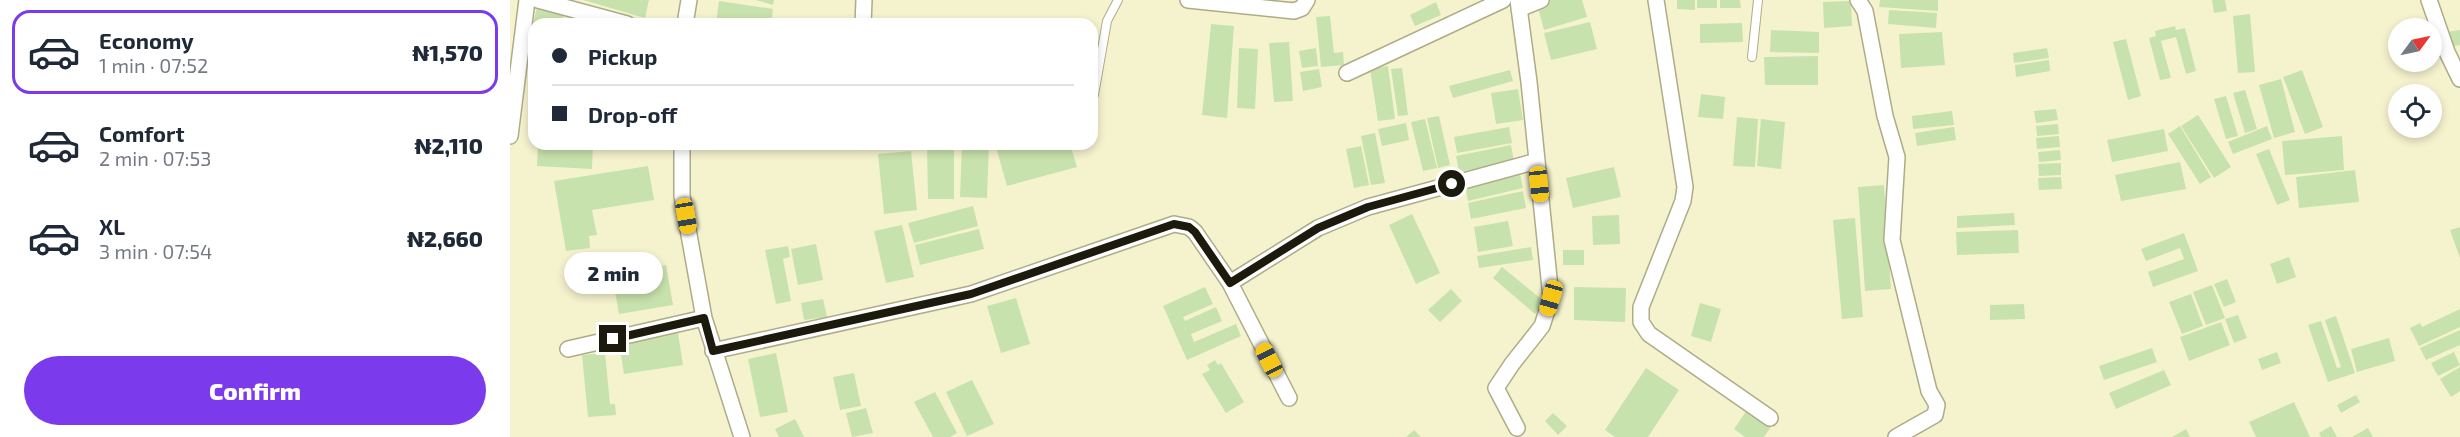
<!DOCTYPE html>
<meta charset="utf-8">
<style>
body{margin:0;font-family:"Exo 2",sans-serif;background:#f6f6f7;color:#1f2937;height:100vh;display:flex;flex-direction:column;font-size:22px;white-space:nowrap}
*{box-sizing:border-box;margin:0}
p{font-size:20px;color:#747a83}
.icon{flex:none;width:33px;height:33px;fill:none;stroke:currentColor;stroke-width:2;stroke-linecap:round;stroke-linejoin:round}
.map{position:relative;flex:1;overflow:hidden}
.drawer{display:flex;flex-direction:column;background:#fff;width:510px}
.drawer>*{flex:none}
.guide{position:absolute;left:18px;top:18px;width:570px;height:132px;border-radius:18px;box-shadow:0 3px 9px #0003;display:grid;align-content:center;height:132px;padding:0 24px;background:#fff}
.needle{width:39px;rotate:57deg}
.tools{position:absolute;left:1878px;top:18px;display:grid;gap:12px}
.tools a{display:grid;place-items:center;width:54px;height:54px;border-radius:50%;background:#fff;box-shadow:0 3px 9px #0003;font-size:30px}
.end{position:absolute;width:27px;height:27px;margin:-14px;border:8px solid #1b1a0c;background:#fff;box-shadow:0 0 0 3px #fff}
.from{border-radius:50%}
.bubble{position:absolute;height:42px;border-radius:21px;background:#fff;box-shadow:0 3px 9px #0003;font-size:20px;font-weight:800;line-height:42px;text-align:center}
.car{position:absolute;width:18px;height:36px;margin:-18px -9px;border-radius:8px;box-shadow:0 0 4px 2px #0007;background:linear-gradient(#f5c518 24%,#345 0 40%,#f5c518 0 76%,#345 0 86%,#f5c518 0)}
.guide b{display:flex;align-items:center;gap:21px;height:57px;font-size:22px}
.guide b+b{border-top:2px solid #e0e1e3}
.guide i{width:15px;height:15px;background:#1f2937}
ul{padding:10px 0 0;list-style:none}
li{display:flex;align-items:center;gap:18px;height:84px;margin:0 12px 9px;padding:0 12px;border:3px solid transparent;border-radius:18px}
li div{flex:1}
li b{display:block;font-size:22px}
li em{font-style:normal;font-weight:800}
li.on{border-color:#7c3aed}
li>.icon{width:54px;height:54px;stroke-width:1.5}
.action{display:flex;gap:12px;margin-top:auto;padding:12px 24px}
.action a{flex:1;height:69px;border-radius:36px;background:#7c3aed;color:#fff;font-size:24px;font-weight:800;line-height:69px;text-align:center}
main{display:flex;flex:1;min-height:0}
.map>svg:first-child{display:block}
.building{fill:#c8e2ad}
.lines{fill:none;stroke-linecap:round;stroke-linejoin:round}
.service-casing{stroke:#aeac88;stroke-width:10}
.minor-casing{stroke:#aeac88;stroke-width:18}
.service{stroke:#fff;stroke-width:8}
.minor{stroke:#fff;stroke-width:15}
.route{stroke:#1b1a0c;stroke-width:8}
</style>
<main>
<section class="drawer">
<ul>
<li class="on"><svg class="icon" aria-label="car" viewBox="0 0 24 24"><path d="M5 17H2v-5l4-1 3-4h7l3 4 3 1v5h-3M9 17h6M6 11h13"/><circle cx="7" cy="17" r="2"/><circle cx="17" cy="17" r="2"/></svg><div><b>Economy</b><p>1 min · 07:52</p></div><em>₦1,570</em></li>
<li><svg class="icon" aria-label="car" viewBox="0 0 24 24"><path d="M5 17H2v-5l4-1 3-4h7l3 4 3 1v5h-3M9 17h6M6 11h13"/><circle cx="7" cy="17" r="2"/><circle cx="17" cy="17" r="2"/></svg><div><b>Comfort</b><p>2 min · 07:53</p></div><em>₦2,110</em></li>
<li><svg class="icon" aria-label="car" viewBox="0 0 24 24"><path d="M5 17H2v-5l4-1 3-4h7l3 4 3 1v5h-3M9 17h6M6 11h13"/><circle cx="7" cy="17" r="2"/><circle cx="17" cy="17" r="2"/></svg><div><b>XL</b><p>3 min · 07:54</p></div><em>₦2,660</em></li>
</ul>
<div class="action"><a>Confirm</a></div>
</section>
<div class="map">
<svg width="1950" height="437" viewBox="0 0 1950 437">
<rect width="100%" height="100%" fill="#f5f3ce"/>
<path class="building" d="M73,0h66l-4,18z
M246,0h18l-1,5z
M1039,0h33l5,17 -43,13 -7,-26z
M1167,0h18v10l-18,-1z
M1187,0h20v8h-20z
M1210,0h20l1,8h-21z
M1370,0h58v11l-59,-4z
M1702,0h13l2,11 -13,2z
M209,1l54,8 -2,15h-55z
M1341,1l1,25 -28,2 -1,-26z
M926,2l5,13 -26,11 -5,-11z
M27,7l27,6 -2,11h-29z
M1379,10l48,3 -1,15 -48,-4z
M1740,14l5,58 -17,1 -5,-57z
M820,16l4,37 9,-1 1,13 -23,2 -5,-50z
M367,19l28,3v2h-28z
M403,21l15,1v2h-15z
M1080,22l7,27 -46,11 -7,-27z
M1232,23l1,19 -43,1v-19z
M23,24l1,1v16l-5,-1z
M701,24l23,2 -7,92 -25,-3z
M1665,26l1,4 9,-2 11,43 -10,3 -10,-37 -15,4 10,37 -11,2 -11,-42 7,-2 -1,-5z
M1261,30l48,2v21l-49,-1z
M1950,30v15l-10,2 -3,-15z
M1432,32l3,33 -44,3 -2,-34z
M1616,39l15,57 -13,4 -15,-58z
M779,42l4,59 -19,1 -5,-59z
M729,48l19,1 -3,60 -18,-1z
M806,48l2,18 -16,2 -3,-17z
M1537,48l2,10 -35,5 -1,-10z
M1308,56v29h-53l-1,-28z
M1539,60l1,11 -34,6 -1,-12z
M878,66l7,53 -17,2 -8,-52z
M892,68l6,47 -10,1 -7,-47z
M809,69l3,18 -19,4 -3,-19z
M1000,70l3,11 -60,17 -4,-12z
M1792,70l21,57 -18,7 -22,-57z
M1771,79l14,53 -21,6 -15,-53z
M1008,89l5,31 -27,4 -5,-31z
M1735,90l12,39 -12,4 -12,-40z
M1191,94l24,3 -2,22 -25,-2z
M1716,96l12,40 -12,3 -12,-40z
M1546,109l2,11 -22,3 -2,-12z
M1442,111l2,14 -41,4 -1,-13z
M1688,115l33,52 -17,11 -33,-52z
M929,116l11,49 -12,3 -11,-50z
M1227,117l21,2 -3,48 -22,-1z
M915,119l12,49 -14,3 -12,-49z
M1251,119l24,3 -4,47 -24,-3z
M896,123l3,17 -27,6 -4,-17z
M1548,124l1,10 -22,2 -1,-10z
M1670,126l31,51 -11,7 -32,-50z
M1757,126l5,13 -39,15 -5,-12z
M999,127l3,16 -55,10 -3,-16z
M1444,127l2,13 -39,6 -2,-13z
M1654,129l4,22 -56,11 -5,-22z
M865,133l10,50 -14,2 -10,-49z
M1549,136l1,11 -23,2 -1,-11z
M1832,136l2,34 -59,5 -3,-34z
M62,144h21l-1,25 -55,-3 1,-21 33,2z
M417,144h27v55h-26z
M452,144h27l-2,54 -27,-1z
M485,144h22l1,3 9,-3h43l7,23 -70,19z
M1001,145l3,16 -55,11 -3,-16z
M851,146l8,39 -15,3 -8,-39z
M1759,149l21,51 -13,5 -21,-51z
M1550,150l1,10 -22,2 -1,-10z
M401,151l6,59 -33,4 -6,-60z
M1670,162l6,27 -65,12 -6,-26z
M1551,163v12l-22,1 -1,-12z
M138,166l6,34 -62,10 5,25 -8,1 1,12 -24,3 -12,-70z
M1104,167l7,30 -48,11 -7,-30z
M1845,170l4,32 -60,6 -3,-31z
M1010,174l3,14 -55,13 -3,-15z
M1551,177l1,12 -23,1 -1,-12z
M1374,185l7,104 -26,2 -7,-104z
M1013,191l3,17 -55,11 -3,-16z
M463,206l5,20 -64,17 -6,-20z
M1504,213l1,12 -58,3v-12z
M902,214l28,59 -24,11 -27,-59z
M1109,215l1,29 -27,1 -1,-29z
M1345,218l8,99 -21,2 -9,-99z
M998,221l5,25 -35,6 -4,-25z
M392,225l12,52 -28,6 -12,-52z
M1950,227v31l-10,-28z
M469,229l5,20 -64,16 -5,-20z
M1508,230l1,23 -62,2 -1,-23z
M1674,233l14,38 -45,16 -5,-15 36,-13 -4,-11 -34,13 -5,-12z
M306,244l7,36 -25,5 -7,-36z
M278,246l2,11 -7,2 8,42 -15,3 -11,-54z
M1021,247l2,13 -54,8 -2,-12z
M1053,250h21v15h-21z
M1779,257l7,20 -19,7 -7,-20z
M156,265l7,40 -54,9 -7,-40z
M992,267l43,35 -10,12 -42,-36z
M1717,279l9,23 -12,5 -10,-23z
M1702,285l13,33 -19,7 -13,-33z
M695,287l8,17 -30,13 2,4 31,-14 6,14 -31,13 3,8 42,-18 5,12 -54,24 -24,-54z
M1064,287l52,1 -1,34 -51,-2z
M941,289l11,12 -22,21 -12,-12z
M1681,294l12,32 -21,8 -13,-32z
M506,298l14,46 -29,9 -14,-47z
M313,299l4,18 -23,3 -3,-17z
M1190,303l21,6 -10,33 -20,-6z
M1514,304l1,15 -35,1v-15z
M1950,309v18l-41,19 -9,-18 10,-5 2,4z
M1728,315l9,23 -13,5 -9,-24z
M1826,316l19,57 -27,9 -20,-57 13,-4 16,47 4,-1 -16,-47z
M1711,322l9,23 -41,16 -9,-24z
M1950,330v15l-34,15 -6,-12z
M168,333l5,32 -59,9 -5,-31z
M1879,338l6,23 -38,11 -6,-23z
M1642,348l5,14 -53,18 -5,-14z
M1767,352l4,11 -19,7 -4,-11z
M1944,352l6,13 -22,11 -7,-13z
M95,353l5,51h5l1,11 -28,2 -6,-62z
M266,353l12,59 -28,5 -12,-58z
M705,360l3,5 3,-2 23,39 -18,11 -24,-39 8,-4 -3,-5z
M1950,367v24l-9,6 -11,-18z
M1136,368l33,22 -31,47h-33l-10,-7z
M1654,370l7,15 -55,24 -7,-16z
M344,373l7,33 -21,4 -7,-33z
M462,380l22,44 -27,12 -21,-44z
M425,392l22,41 -7,4h-17l-19,-35z
M1846,395l4,7 -19,11 -4,-8z
M1784,402l16,35h-54l-7,-15z
M356,408l7,25 -21,4 -6,-24z
M1237,410l24,17 -7,10h-19l-11,-8z
M1043,413l14,13 -9,9 -13,-14z
M285,419l9,18h-25l-4,-8z
M1821,426l6,11h-16l-2,-4z
M1858,428l5,9h-21z
M1676,429l4,8h-18z
M904,430l7,7h-15z"/>
<g class="lines">
<defs>
<path id="service" d="M1242,57l6,-57
M584,95l13,-74 11,-21"/>
<path id="minor" d="M28,0l89,24
M678,0l106,11 8,-3 5,-8
M1146,0l29,187 -2,14 -42,106v15l8,12 121,84
M1348,0l7,11 20,105 12,41 -5,83 37,151 8,14 -2,10 -39,22
M1919,0l18,52 13,27
M1009,9l22,-9
M175,24l4,-24
M353,24l1,-24
M837,73l156,-73
M0,136l17,-136
M172,144v52l22,122 38,119
M720,283l88,-55 50,-21 169,-46
M58,349l136,-31
M203,351l258,-57 203,-70 15,3 6,5 35,51 59,115
M1007,428l-21,-40 16,-24 30,-38 9,-28 -22,-216 -11,-82"/>
</defs>
<use href="#service" class="service-casing"/>
<use href="#minor" class="minor-casing"/>
<use href="#service" class="service"/>
<use href="#minor" class="minor"/>
</g>
<g class="lines">
<path class="route" d="M103,339l91,-21 9,33 258,-57 203,-70 15,3 6,5 35,51 88,-55 50,-21 84,-23"/>
</g>
</svg>
<div class="tools">
<a><svg class="needle" viewBox="-14 -14 28 28"><path d="M0-13l5 13h-10z" fill="#e53935"/><path d="M0 13l5-13h-10z" fill="#747a83"/></svg></a>
<a><svg class="icon" aria-label="locate" viewBox="0 0 24 24"><circle cx="12" cy="12" r="6"/><path d="M12 2v4M12 18v4M2 12h4M18 12h4"/></svg></a>
</div>
<i class="end from" style="left:942px;top:184px"></i>
<i class="end" style="left:103px;top:339px"></i>
<div class="bubble" style="left:54px;top:252px;width:99px">2 min</div>
<i class="car" style="left:1029px;top:184px;rotate:174deg"></i>
<i class="car" style="left:176px;top:216px;rotate:170deg"></i>
<i class="car" style="left:1041px;top:298px;rotate:196deg"></i>
<i class="car" style="left:759px;top:360px;rotate:333deg"></i>
<div class="guide">
<b><i class="from"></i>Pickup</b>
<b><i></i>Drop-off</b>
</div>
</div>
</main>
